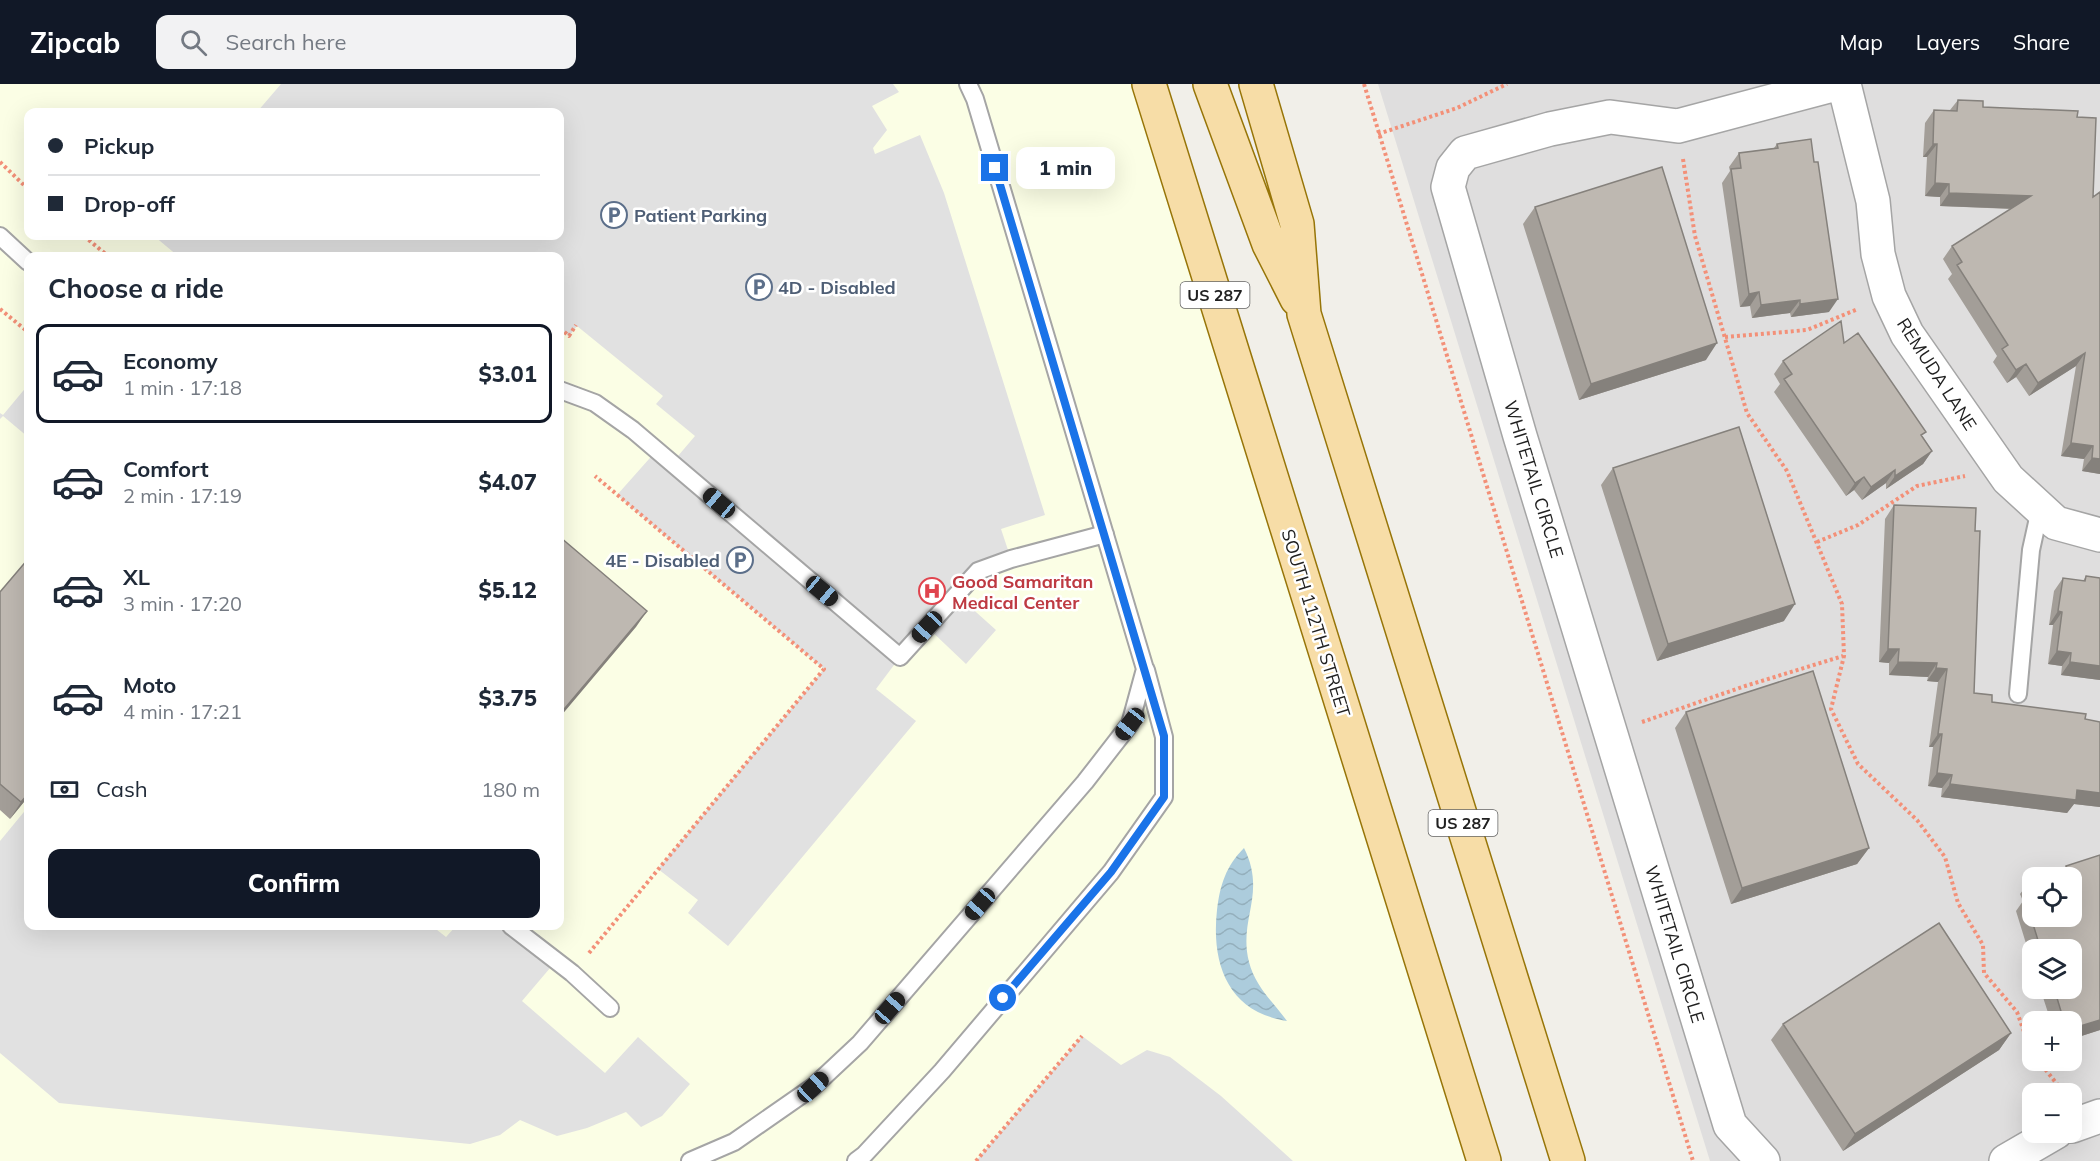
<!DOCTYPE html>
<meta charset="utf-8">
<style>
body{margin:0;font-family:Mulish,sans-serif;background:#f2f2f3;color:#1f2937;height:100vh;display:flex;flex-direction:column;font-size:22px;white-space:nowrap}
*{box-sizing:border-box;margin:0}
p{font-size:20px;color:#747a83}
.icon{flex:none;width:33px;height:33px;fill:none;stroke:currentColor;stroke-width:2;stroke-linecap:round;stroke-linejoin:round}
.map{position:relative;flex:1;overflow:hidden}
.details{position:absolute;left:24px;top:168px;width:540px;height:678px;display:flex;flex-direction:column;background:#fff;border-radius:12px;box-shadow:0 6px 24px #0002}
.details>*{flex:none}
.banner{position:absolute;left:24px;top:24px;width:540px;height:132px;border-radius:12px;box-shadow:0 6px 24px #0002;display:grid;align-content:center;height:132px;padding:0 24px;background:#fff}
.tools{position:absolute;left:2022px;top:783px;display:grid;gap:12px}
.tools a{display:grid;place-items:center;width:60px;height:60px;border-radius:12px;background:#fff;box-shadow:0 6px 24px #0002;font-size:30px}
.end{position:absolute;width:27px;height:27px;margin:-14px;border:8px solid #1a73e8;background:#fff;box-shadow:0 0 0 3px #fff}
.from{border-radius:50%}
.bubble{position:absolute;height:42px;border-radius:12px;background:#fff;box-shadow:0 6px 24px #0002;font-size:20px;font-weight:800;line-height:42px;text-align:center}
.car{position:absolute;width:18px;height:36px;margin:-18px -9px;border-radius:8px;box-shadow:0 0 4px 2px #0007;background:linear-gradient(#222 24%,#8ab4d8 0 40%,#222 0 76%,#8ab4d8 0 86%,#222 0)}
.banner b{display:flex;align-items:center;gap:21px;height:57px;font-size:22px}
.banner b+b{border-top:2px solid #e0e1e3}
.banner i{width:15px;height:15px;background:#1f2937}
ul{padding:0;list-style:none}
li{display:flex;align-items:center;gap:18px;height:99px;margin:0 12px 9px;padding:0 12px;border:3px solid transparent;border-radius:12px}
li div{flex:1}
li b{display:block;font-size:22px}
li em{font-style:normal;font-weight:800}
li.on{border-color:#111827}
li>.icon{width:54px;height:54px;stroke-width:1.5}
h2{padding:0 24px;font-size:27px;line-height:72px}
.pay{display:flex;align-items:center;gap:15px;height:66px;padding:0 24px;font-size:22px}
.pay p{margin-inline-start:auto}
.action{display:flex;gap:12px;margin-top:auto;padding:12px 24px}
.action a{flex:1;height:69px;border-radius:12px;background:#111827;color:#fff;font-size:24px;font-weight:800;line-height:69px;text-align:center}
header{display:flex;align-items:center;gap:36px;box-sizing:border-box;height:84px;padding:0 30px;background:#111827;color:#fff}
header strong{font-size:28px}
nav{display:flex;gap:33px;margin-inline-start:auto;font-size:21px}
.search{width:420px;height:54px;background:#f2f2f3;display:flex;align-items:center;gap:15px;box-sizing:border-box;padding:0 21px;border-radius:12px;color:#747a83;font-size:22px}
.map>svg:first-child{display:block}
.residential{fill:#dfdede;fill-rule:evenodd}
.education{fill:#fbfee5;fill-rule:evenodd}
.parking{fill:#e1e1e1}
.water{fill:url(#water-waves)}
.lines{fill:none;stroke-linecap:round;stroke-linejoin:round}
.service-casing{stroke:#a5a5a5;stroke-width:20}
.minor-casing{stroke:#a5a5a5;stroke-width:36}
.primary-casing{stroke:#977508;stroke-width:36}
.path{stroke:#f39078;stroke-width:4;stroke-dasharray:3 3;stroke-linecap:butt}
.service{stroke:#fff;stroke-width:16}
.minor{stroke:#fff;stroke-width:33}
.primary{stroke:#f7dda7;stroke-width:33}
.wall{fill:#a39e98}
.shaded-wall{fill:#85817c}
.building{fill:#beb8b1;stroke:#85817c;stroke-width:1.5}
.route{stroke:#1a73e8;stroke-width:8}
.labels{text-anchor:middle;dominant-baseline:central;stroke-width:5;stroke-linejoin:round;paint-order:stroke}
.shield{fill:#fff;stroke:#646464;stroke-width:1.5}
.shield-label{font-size:16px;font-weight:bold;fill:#212121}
.service-label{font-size:18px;font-weight:bold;fill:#4e5e75;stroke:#fff;text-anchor:start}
.street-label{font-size:18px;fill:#212121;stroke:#fff}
.health-label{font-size:18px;font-weight:bold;fill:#be3a42;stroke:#fff;text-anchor:start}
</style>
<header>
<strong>Zipcab</strong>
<div class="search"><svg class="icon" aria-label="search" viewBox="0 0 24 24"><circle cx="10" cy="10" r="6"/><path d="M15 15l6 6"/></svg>Search here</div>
<nav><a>Map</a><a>Layers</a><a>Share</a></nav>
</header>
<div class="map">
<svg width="2100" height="1077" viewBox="0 0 2100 1077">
<defs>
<pattern id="water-waves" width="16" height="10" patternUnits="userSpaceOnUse" patternTransform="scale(1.5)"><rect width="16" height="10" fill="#acccdc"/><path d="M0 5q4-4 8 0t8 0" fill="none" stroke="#94afbc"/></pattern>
</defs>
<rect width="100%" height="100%" fill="#f1efe9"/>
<path class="residential" d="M1378,0h722v1077h-390zM2032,794h40v38h-40zM2032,866h40v38h-40zM2032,938h40v38h-40zM2032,1010h40v38h-40z"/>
<path class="education" d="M0,0h1151l327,1077h-1478zM28,28h532v124h-532zM28,172h532v670h-532z"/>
<path class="parking" d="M281,0h612l6,8 -27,14 15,24 -14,18 2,6 45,-19 24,58 101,322 -44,14 10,30 -54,36 39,35 -30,34 -39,-37 -27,30 -24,32 40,32 -188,225 -40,-33 10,-13 -40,-31 166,-200 -207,-174 40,-45 15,13 23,-27 -39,-32 7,-8 -86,-70 -8,10 -9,-8v-72h-382l-24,-20h406v-124h-303z
M28,301v52l-25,-21 -3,3v-6l3,2z
M28,723v119h404l14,11 10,-11h55l45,35 -34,40 83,72 33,-36 52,47 -28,32 -21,11 -15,-15 -39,16 -30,8 -37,-16 -20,15 -30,9 -411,-41 -59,-50v-212z
M1082,952l39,29 26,-15 23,7 51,39 72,65h-317z"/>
<path class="water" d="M1244,764c23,46 -6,71 5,114 6,24 24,40 38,59 -59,-9 -76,-57 -70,-111 3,-25 9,-44 27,-62z"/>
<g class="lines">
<defs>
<path id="service" d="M0,152l28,26
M560,306l35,13 38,27 267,227 78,-86 33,-12 94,-25
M2018,610l13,-144 9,-41
M511,842l61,47 38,35
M690,1077l44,-19 79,-55 47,-44 225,-261 45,-58 15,-55 -170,-570 -7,-15
M856,1077l8,-6 78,-84 169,-199 53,-75v-60l-18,-67"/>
<path id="minor" d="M1844,0l29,117 5,53 11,42 18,38 101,145 48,44 44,12
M2072,1042l28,-10
M1763,1077l-33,-36 -210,-689 -72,-249 5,-19 12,-15 85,-24 60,-12 68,9 158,-42
M2006,1077l50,-29"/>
<path id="primary" d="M1149,0l335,1077
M1210,0l59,160 28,55
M1256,0l41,140 7,90 264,847"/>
</defs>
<use href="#service" class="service-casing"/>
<use href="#minor" class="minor-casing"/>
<use href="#primary" class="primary-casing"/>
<path class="path" d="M1364,0l329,1077
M1378,50l79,-26 50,-24
M1683,75l12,77 52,177 40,58 55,133 2,52 -13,53 27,55 59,56 28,37 13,46 25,42 1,28 33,39 15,42
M0,78l28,27
M84,152l24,20
M0,225l28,23
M560,244l9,8 7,-11
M1725,253l82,-7 51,-21
M1817,458l41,-17 59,-39 48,-10
M1642,638l100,-35 101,-31
M589,869l235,-284 -229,-193
M2038,976l26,33
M976,1077l106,-125"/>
<use href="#service" class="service"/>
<use href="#minor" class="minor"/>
<use href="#primary" class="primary"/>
</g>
<path class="wall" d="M1958,16l25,7 94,10 16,80 7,-5v282l-18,-3 2,-12 -23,-3 15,-90 -47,30 -13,-19 -9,6 -14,-21 4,-6 -49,-77 4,-5 -9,-15 9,-13 59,-37 -71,-3v-9l-15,-1 2,-39h-4l2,-34 9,-13h16z
M1777,60l52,168 -38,5 -1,-4 -38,5 -2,-12 -10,1 -18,-124 8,-12 -1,-4 10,-14 35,-5z
M1535,123l171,153 -127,40 -56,-176z
M1844,259l79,94 9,14 -9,13 -37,25v-6l-24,17 -8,-10 -8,6 -72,-104 6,-8 -6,-10 9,-13z
M1613,384l171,153 -127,40 -56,-176z
M1894,421l81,26 -1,162 18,9 108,20v85l-26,-3 -7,9 -126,-16 1,-9 -14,-2 5,-39h-4l9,-65 -11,-1 1,-4 -39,-2v-12l-10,-1 6,-143z
M28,475v238l-18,22 -10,-9v-218z
M2086,492l14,104 -39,-5 1,-9 -14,-2 5,-39h-4l5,-34 9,-13 20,3z
M1686,628l183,136 -12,16 -126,40 -56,-176z
M2100,771v175l-28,9v-17h-21l-11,-34h32v-38h-40v13l-16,-52 7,-10 -3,-7 10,-13 2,-1v36l34,-50z
M1783,940l228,9 -12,17 -156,101 -72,-111z"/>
<path class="shaded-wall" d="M1933,60h4l-10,13h-4z
M1935,99l14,1 -9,13 -15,-1z
M1949,109l82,3 -10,13 -81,-3z
M1759,208l-9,14 -10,1 9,-13z
M1838,215l-9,13 -38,5 9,-13z
M1800,216l-10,13 -38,5 9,-13z
M1717,259l-11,17 -127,40 12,-16z
M2085,269l-9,13 -47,30 9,-13z
M2026,280l-10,13 -9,6 9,-13z
M2071,359l22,3 -9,13 -23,-3z
M1932,367l-9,13 -37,25 9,-13z
M2092,374l8,1v15l-18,-3z
M1895,386l-9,13 -24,17 9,-13z
M1864,393l-10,13 -8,6 9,-13z
M1795,520l-11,17 -127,40 11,-17z
M647,527l-11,16 -76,90v-3z
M2058,527l4,1 -9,13h-4z
M1888,565h11l-10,14 -10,-1z
M2057,567l14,2 -9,13 -14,-2z
M1898,578l39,1 -9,14 -39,-2z
M2070,578l30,4v14l-39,-5z
M1936,584l11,1 -9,13 -11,-1z
M1938,650h4l-9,13h-4z
M1937,689l15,2 -10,13 -14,-2z
M1950,700l127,6 23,3v14l-26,-3 -7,9 -126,-16z
M28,710v3l-18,22 11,-17z
M1869,764l-12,16 -126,40 11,-16z
M2073,931l-5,7h-7l2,-4z
M2100,936v10l-28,9v-5l5,-7z
M2011,949l-12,17 -156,101 12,-17z"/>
<path class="building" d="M1958,16l25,1v6l95,4 -1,6 19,1 -3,79 7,-5v267l-8,-1 1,-12 -22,-3 14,-90 -47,30 -12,-19 -10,6 -14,-21 6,-4 -51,-80 5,-3 -10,-16 79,-50 -82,-3v-9l-14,-1 2,-39h-4l1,-34 23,1z
M1811,55l3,23h4l20,137 -38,5v-4l-39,5 -2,-13 -10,2 -18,-125 10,-1 -2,-15 39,-5 -1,-4z
M1662,83l55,176 -126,41 -56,-177z
M1841,237l3,22 14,-10 68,99 -5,3 11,16 -37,25v-6l-24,17 -7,-10 -9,6 -71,-104 8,-5 -9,-13z
M1739,343l56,177 -127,40 -55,-176z
M1894,421l82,3 -1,23h5l-6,162 18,2v7l94,12 -1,5 15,3v71l-23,-3 -1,10 -126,-16 2,-9 -15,-2 5,-39h-4l9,-65 -11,-1 1,-5 -39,-1 1,-13h-11z
M560,453l87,74 -87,103z
M28,475v235l-7,8 -21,-18v-192z
M2086,492l14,2v88l-30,-4 1,-9 -14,-2 5,-39 -4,-1 5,-33 22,3z
M1813,587l56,177 -127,40 -56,-176z
M2100,771v165l-23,7 -4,-12 -10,3 -9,-30h18v-38h-31l-16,-52 7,-2v20h40v-38h-31l26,-9 -1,-3z
M2032,796v10l-2,-9z
M1939,839l72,110 -156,101 -72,-110z"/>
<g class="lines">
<path class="route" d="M995,84l169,568v61l-53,75 -108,126"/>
</g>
<defs>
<symbol id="parking-ring" viewBox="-11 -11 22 22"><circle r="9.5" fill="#fff" stroke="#5c6f8a" stroke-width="1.5"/><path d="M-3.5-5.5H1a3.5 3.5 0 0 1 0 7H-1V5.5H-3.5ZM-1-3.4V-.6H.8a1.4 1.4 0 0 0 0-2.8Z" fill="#5c6f8a"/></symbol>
<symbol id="hospital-ring" viewBox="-11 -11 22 22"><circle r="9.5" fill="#fff" stroke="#e0444e" stroke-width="1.5"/><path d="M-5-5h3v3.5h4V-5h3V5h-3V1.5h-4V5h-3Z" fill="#e0444e"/></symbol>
</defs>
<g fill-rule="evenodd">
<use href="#parking-ring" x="599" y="116" width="30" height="30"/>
<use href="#parking-ring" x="744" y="188" width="30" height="30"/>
<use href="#parking-ring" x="725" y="461" width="30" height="30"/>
<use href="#hospital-ring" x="917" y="492" width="30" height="30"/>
</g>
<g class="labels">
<g class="shield">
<rect x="1180.5" y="198" width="69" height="26" rx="4.5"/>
<rect x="1428.5" y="726" width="69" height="26" rx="4.5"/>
</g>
<g class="shield-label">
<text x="1215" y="211">US 287</text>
<text x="1463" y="739">US 287</text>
</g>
<g class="service-label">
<text x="634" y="131">Patient Parking</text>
<text x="778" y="203">4D - Disabled</text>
<text x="720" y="476" text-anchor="end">4E - Disabled</text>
</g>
<g class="street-label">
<text transform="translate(1937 290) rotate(57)">REMUDA LANE</text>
<text transform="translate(1534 395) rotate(73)">WHITETAIL CIRCLE</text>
<text transform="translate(1316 539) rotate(73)">SOUTH 112TH STREET</text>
<text transform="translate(1675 860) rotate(73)">WHITETAIL CIRCLE</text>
</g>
<g class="health-label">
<text x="952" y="497">Good Samaritan<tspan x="952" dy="21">Medical Center</tspan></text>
</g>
</g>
</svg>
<div class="tools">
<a><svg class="icon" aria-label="locate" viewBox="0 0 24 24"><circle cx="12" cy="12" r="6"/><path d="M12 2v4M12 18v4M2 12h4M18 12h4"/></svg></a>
<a><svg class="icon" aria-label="layers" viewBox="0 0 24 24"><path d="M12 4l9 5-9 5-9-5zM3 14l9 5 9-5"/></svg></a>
<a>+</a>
<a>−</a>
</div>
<i class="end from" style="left:1003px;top:914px"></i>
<i class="end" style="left:995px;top:84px"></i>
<div class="bubble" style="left:1016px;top:63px;width:99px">1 min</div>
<i class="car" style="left:719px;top:419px;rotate:310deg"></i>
<i class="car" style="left:822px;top:507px;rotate:130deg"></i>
<i class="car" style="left:927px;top:543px;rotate:223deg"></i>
<i class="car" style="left:1130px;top:640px;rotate:218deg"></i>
<i class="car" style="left:980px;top:820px;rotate:221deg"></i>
<i class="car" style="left:890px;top:924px;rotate:41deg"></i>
<i class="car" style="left:813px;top:1003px;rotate:47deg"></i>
<div class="banner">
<b><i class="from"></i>Pickup</b>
<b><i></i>Drop-off</b>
</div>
<section class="details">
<h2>Choose a ride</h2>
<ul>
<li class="on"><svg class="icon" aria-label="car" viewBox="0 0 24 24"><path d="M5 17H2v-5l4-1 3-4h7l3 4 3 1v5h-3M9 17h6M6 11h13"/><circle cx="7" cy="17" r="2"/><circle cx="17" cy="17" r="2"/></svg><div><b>Economy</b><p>1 min · 17:18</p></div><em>$3.01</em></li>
<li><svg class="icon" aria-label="car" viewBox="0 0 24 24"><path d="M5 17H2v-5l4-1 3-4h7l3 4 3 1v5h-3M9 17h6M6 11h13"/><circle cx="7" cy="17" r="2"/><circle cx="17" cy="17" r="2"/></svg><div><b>Comfort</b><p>2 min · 17:19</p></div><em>$4.07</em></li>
<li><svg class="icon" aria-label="car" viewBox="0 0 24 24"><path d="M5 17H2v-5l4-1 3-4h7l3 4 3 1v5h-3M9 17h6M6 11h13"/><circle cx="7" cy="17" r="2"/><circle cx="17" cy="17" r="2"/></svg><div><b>XL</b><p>3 min · 17:20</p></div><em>$5.12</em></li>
<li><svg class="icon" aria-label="car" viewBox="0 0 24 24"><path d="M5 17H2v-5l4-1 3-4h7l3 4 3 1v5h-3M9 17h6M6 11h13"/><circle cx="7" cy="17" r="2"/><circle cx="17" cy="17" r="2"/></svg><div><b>Moto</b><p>4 min · 17:21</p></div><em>$3.75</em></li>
</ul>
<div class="pay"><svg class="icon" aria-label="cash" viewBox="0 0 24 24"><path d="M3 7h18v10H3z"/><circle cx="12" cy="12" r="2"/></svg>Cash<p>180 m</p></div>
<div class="action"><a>Confirm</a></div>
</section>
</div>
